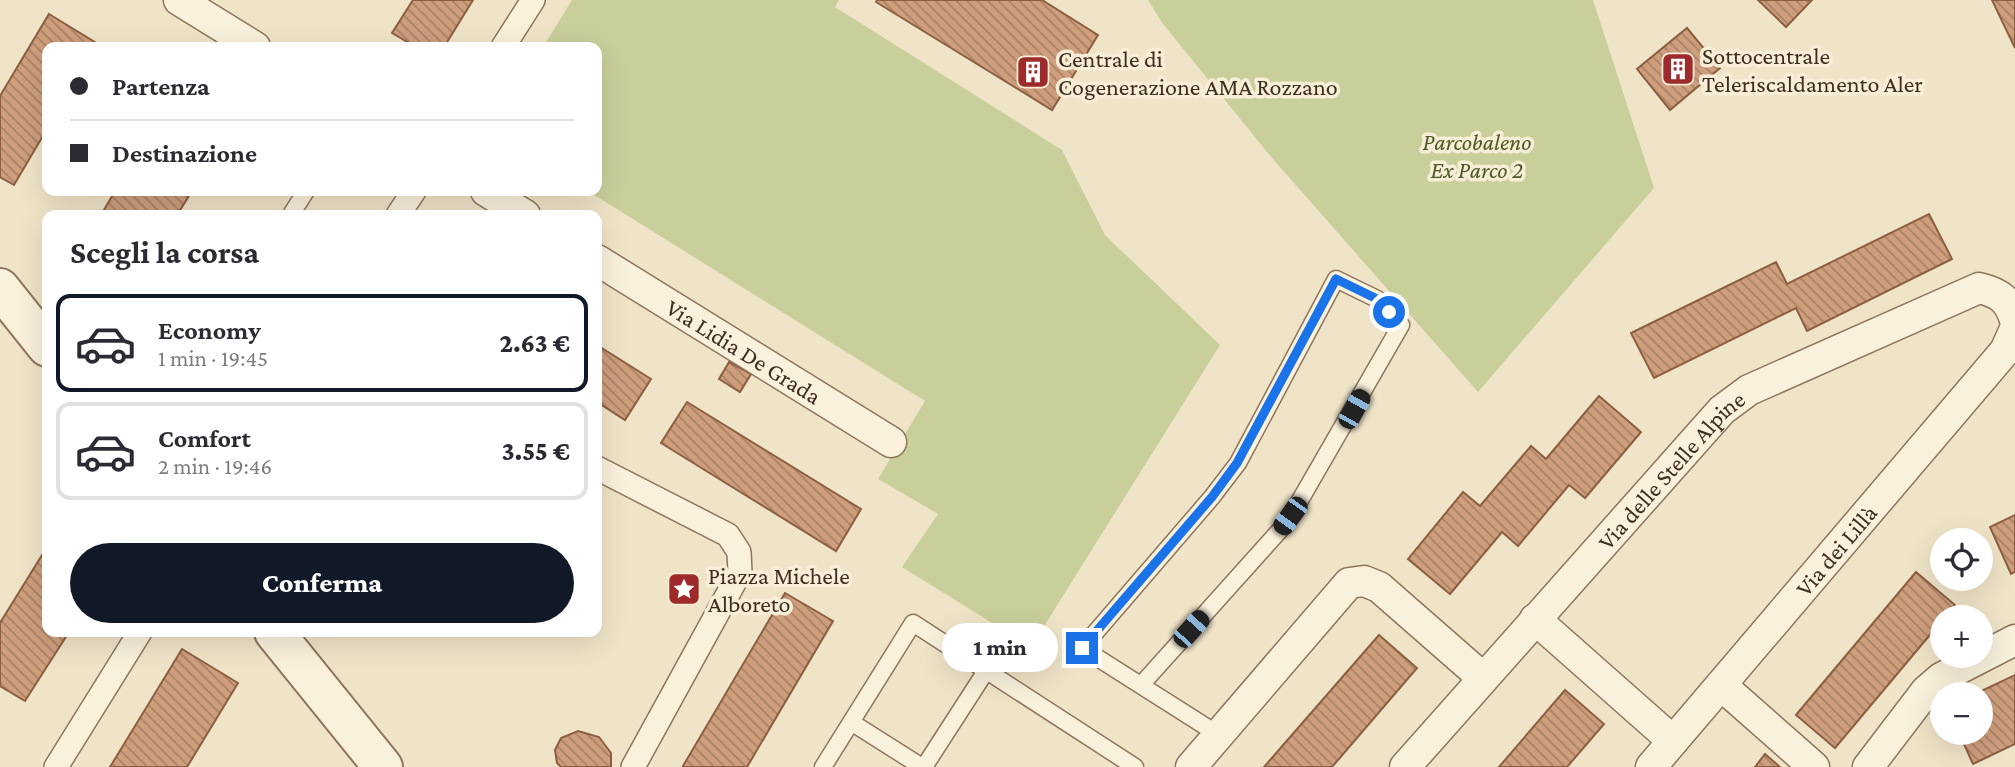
<!DOCTYPE html>
<html lang="it">
<meta charset="utf-8">
<style>
body{margin:0;font-family:"Crimson Pro",serif;background:#f7f7f7;color:#2b2b33;height:100vh;display:flex;flex-direction:column;font-size:26px;white-space:nowrap}
*{box-sizing:border-box;margin:0}
p{font-size:23px;color:#7c7c81}
.icon{flex:none;width:38px;height:38px;fill:none;stroke:currentColor;stroke-width:2;stroke-linecap:round;stroke-linejoin:round}
.map{position:relative;flex:1;overflow:hidden}
.side{position:absolute;left:42px;top:210px;width:560px;height:427px;display:flex;flex-direction:column;background:#fff;border-radius:14px;box-shadow:0 7px 28px #0002}
.side>*{flex:none}
.top-card{position:absolute;left:42px;top:42px;width:560px;height:154px;border-radius:14px;box-shadow:0 7px 28px #0002;display:grid;align-content:center;height:154px;padding:0 28px;background:#fff}
.fabs{position:absolute;left:1930px;top:528px;display:grid;gap:14px}
.fabs a{display:grid;place-items:center;width:63px;height:63px;border-radius:50%;background:#fff;box-shadow:0 7px 28px #0002;font-size:35px}
.end{position:absolute;width:32px;height:32px;margin:-16px;border:9px solid #1a73e8;background:#fff;box-shadow:0 0 0 4px #fff}
.from{border-radius:50%}
.bubble{position:absolute;height:49px;border-radius:24px;background:#fff;box-shadow:0 7px 28px #0002;font-size:23px;font-weight:800;line-height:49px;text-align:center}
.car{position:absolute;width:21px;height:42px;margin:-21px -10px;border-radius:9px;box-shadow:0 0 5px 2px #0007;background:linear-gradient(#222 24%,#8ab4d8 0 40%,#222 0 76%,#8ab4d8 0 86%,#222 0)}
.top-card b{display:flex;align-items:center;gap:24px;height:66px;font-size:26px}
.top-card b+b{border-top:2px solid #e1e1e2}
.top-card i{width:18px;height:18px;background:#2b2b33}
ul{padding:0;list-style:none}
li{display:flex;align-items:center;gap:21px;height:98px;margin:0 14px 10px;padding:0 14px;border:4px solid #e1e1e2;border-radius:14px}
li div{flex:1}
li b{display:block;font-size:26px}
li em{font-style:normal;font-weight:800}
li.on{border-color:#111827}
li>.icon{width:63px;height:63px;stroke-width:1.5}
h2{padding:0 28px;font-size:32px;line-height:84px}
.button{display:flex;gap:14px;margin-top:auto;padding:14px 28px}
.button a{flex:1;height:80px;border-radius:42px;background:#111827;color:#fff;font-size:28px;font-weight:800;line-height:80px;text-align:center}
.map>svg:first-child{display:block}
.green{fill:#c9cf9b}
.building{fill:url(#building-back-hatch);stroke:#8d5f41;stroke-width:2}
.lines{fill:none;stroke-linecap:round;stroke-linejoin:round}
.service-casing{stroke:#8d765c;stroke-width:19}
.pedestrian-casing{stroke:#8d765c;stroke-width:26}
.minor-casing{stroke:#8d765c;stroke-width:33}
.tertiary-casing{stroke:#8d765c;stroke-width:42}
.service{stroke:#faf1dc;stroke-width:16}
.pedestrian{stroke:#faf1dc;stroke-width:23}
.minor{stroke:#faf1dc;stroke-width:30}
.tertiary{stroke:#faf1dc;stroke-width:38}
.route{stroke:#1a73e8;stroke-width:9}
.labels{text-anchor:middle;dominant-baseline:central;stroke-width:7;stroke-linejoin:round;paint-order:stroke}
.poi-label{font-size:24px;fill:#3d2e20;stroke:#f7eed8;text-anchor:start}
.park-label{font-size:24px;font-style:italic;fill:#4d5a26;stroke:#f7eed8}
.street-label{font-size:24px;fill:#3d2e20;stroke:#f7eed8}
</style>
<div class="map">
<svg width="2015" height="767" viewBox="0 0 2015 767">
<defs>
<pattern id="building-back-hatch" width="6" height="6" patternUnits="userSpaceOnUse" patternTransform="scale(1.75)"><rect width="6" height="6" fill="#cf9f7d"/><path d="M-1 5l2 2M0 0l6 6M5-1l2 2" fill="none" stroke="#a98266"/></pattern>
</defs>
<rect width="100%" height="100%" fill="#f0e4c8"/>
<path class="green" d="M572,0h267l-4,7 227,143 43,85 115,110 -189,302 -129,-80 36,-53 -60,-35 47,-78 -337,-210h9v-144h-54z
M1148,0h445l61,188 -176,204 -206,-234 -109,-134z"/>
<path class="building" d="M413,0h60l-29,47h-28l-24,-14z
M877,0h165l56,35 -46,75 -176,-108z
M1758,0h54l-26,27z
M1992,0h23v48z
M49,14l49,30 -2,3h-49v82l-33,56 -14,-8v-81z
M1687,28l33,40 -50,42 -33,-41z
M115,191h77l-15,24h-76z
M1929,214l23,45 -145,72 -11,-23 -142,70 -23,-45 145,-71 11,22z
M597,345l54,34 -26,41 -28,-18z
M729,362l22,12 -11,18 -21,-13z
M1599,396l42,36 -56,66 -16,-13 -51,61 -16,-14 -52,62 -42,-35 55,-67 17,14 51,-60 15,13z
M687,402l174,107 -25,42 -175,-108z
M2015,515v57l-4,2 -21,-47z
M47,547v85h22l-44,69 -25,-15v-63z
M1916,572l39,33 -120,143 -39,-33z
M785,593l48,28 -86,146h-62l-2,-1z
M1379,635l38,33 -85,99h-68z
M182,649l56,34 -51,84h-77z
M2015,675v69l-42,20 -14,-31h22v-38h-8z
M1565,690l39,34 -37,43h-68z
M578,731l21,6 12,16v14h-50l-4,-4 -2,-13 6,-12z
M1765,754l15,13h-25z"/>
<g class="lines">
<defs>
<path id="service" d="M292,213l14,-22
M1141,685l140,-156 18,-27 102,-177 -24,-26 -41,-20 -98,184 -26,34 -130,151 137,87
M851,722l71,45
M823,767l90,-144 222,144
M924,767l62,-96"/>
<path id="pedestrian" d="M503,47l30,-47
M398,215l16,-24
M597,468l131,67 11,17 1,20 -107,195
M56,767l84,-135"/>
<g id="minor">
<path d="M179,0l76,47"/>
<path d="M486,191l39,24"/>
<path id="s1" d="M597,260l294,182"/>
<path d="M1535,619l138,122"/>
<path d="M1721,685l93,82"/>
<path d="M1191,767l158,-184 15,-2 15,6 104,91"/>
<path id="s2" d="M1405,767l317,-357 27,-20 230,-102c21,5 30,12 36,32"/>
<path id="s3" d="M1651,767l354,-416 10,-22"/>
<path d="M1868,767l58,-76 15,-13 74,-38"/>
</g>
<path id="tertiary" d="M0,288l47,59
M274,632l109,135"/>
</defs>
<use href="#service" class="service-casing"/>
<use href="#pedestrian" class="pedestrian-casing"/>
<use href="#minor" class="minor-casing"/>
<use href="#tertiary" class="tertiary-casing"/>
<use href="#service" class="service"/>
<use href="#pedestrian" class="pedestrian"/>
<use href="#minor" class="minor"/>
<use href="#tertiary" class="tertiary"/>
</g>
<g class="lines">
<path class="route" d="M1082,648l130,-151 25,-34 99,-184 41,20 12,13"/>
</g>
<defs>
<symbol id="building-square" viewBox="-11 -11 22 22"><rect x="-9" y="-9" width="18" height="18" rx="4" fill="#9e2a2b" stroke="#f7eed8"/><path d="M-4-6H4V6H1V3H-1V6H-4ZM-2.5-4.3h1.7v1.8h-1.7ZM.8-4.3h1.7v1.8H.8ZM-2.5-1h1.7V.8h-1.7ZM.8-1h1.7V.8H.8Z" fill="#fff"/></symbol>
<symbol id="sight-square" viewBox="-11 -11 22 22"><rect x="-9" y="-9" width="18" height="18" rx="4" fill="#9e2a2b" stroke="#f7eed8"/><path d="M0-6L1.8-2.2L6-1.7L2.9 1.2L3.7 5.4L0 3.3L-3.7 5.4L-2.9 1.2L-6-1.7L-1.8-2.2Z" fill="#fff"/></symbol>
</defs>
<g fill-rule="evenodd">
<use href="#building-square" x="1659" y="50" width="38" height="38"/>
<use href="#building-square" x="1014" y="53" width="38" height="38"/>
<use href="#sight-square" x="665" y="570" width="38" height="38"/>
</g>
<g class="labels">
<g class="poi-label">
<text x="1702" y="55">Sottocentrale<tspan x="1702" dy="28">Teleriscaldamento Aler</tspan></text>
<text x="1058" y="58">Centrale di<tspan x="1058" dy="28">Cogenerazione AMA Rozzano</tspan></text>
<text x="708" y="575">Piazza Michele<tspan x="708" dy="28">Alboreto</tspan></text>
</g>
<g class="park-label">
<text x="1477" y="141">Parcobaleno<tspan x="1477" dy="28">Ex Parco 2</tspan></text>
</g>
<g class="street-label">
<text stroke="none"><textPath href="#s1" startOffset="173">Via Lidia De Grada</textPath></text>
<text stroke="none"><textPath href="#s2" startOffset="399">Via delle Stelle Alpine</textPath></text>
<text stroke="none"><textPath href="#s3" startOffset="285">Via dei Lillà</textPath></text>
</g>
</g>
</svg>
<div class="fabs">
<a><svg class="icon" aria-label="locate" viewBox="0 0 24 24"><circle cx="12" cy="12" r="6"/><path d="M12 2v4M12 18v4M2 12h4M18 12h4"/></svg></a>
<a>+</a>
<a>−</a>
</div>
<i class="end from" style="left:1389px;top:312px"></i>
<i class="end" style="left:1082px;top:648px"></i>
<div class="bubble" style="left:942px;top:623px;width:116px">1 min</div>
<i class="car" style="left:1354px;top:409px;rotate:29deg"></i>
<i class="car" style="left:1290px;top:516px;rotate:216deg"></i>
<i class="car" style="left:1191px;top:629px;rotate:42deg"></i>
<div class="top-card">
<b><i class="from"></i>Partenza</b>
<b><i></i>Destinazione</b>
</div>
<section class="side">
<h2>Scegli la corsa</h2>
<ul>
<li class="on"><svg class="icon" aria-label="car" viewBox="0 0 24 24"><path d="M5 17H2v-5l4-1 3-4h7l3 4 3 1v5h-3M9 17h6M6 11h13"/><circle cx="7" cy="17" r="2"/><circle cx="17" cy="17" r="2"/></svg><div><b>Economy</b><p>1 min · 19:45</p></div><em>2.63 €</em></li>
<li><svg class="icon" aria-label="car" viewBox="0 0 24 24"><path d="M5 17H2v-5l4-1 3-4h7l3 4 3 1v5h-3M9 17h6M6 11h13"/><circle cx="7" cy="17" r="2"/><circle cx="17" cy="17" r="2"/></svg><div><b>Comfort</b><p>2 min · 19:46</p></div><em>3.55 €</em></li>
</ul>
<div class="button"><a>Conferma</a></div>
</section>
</div>
